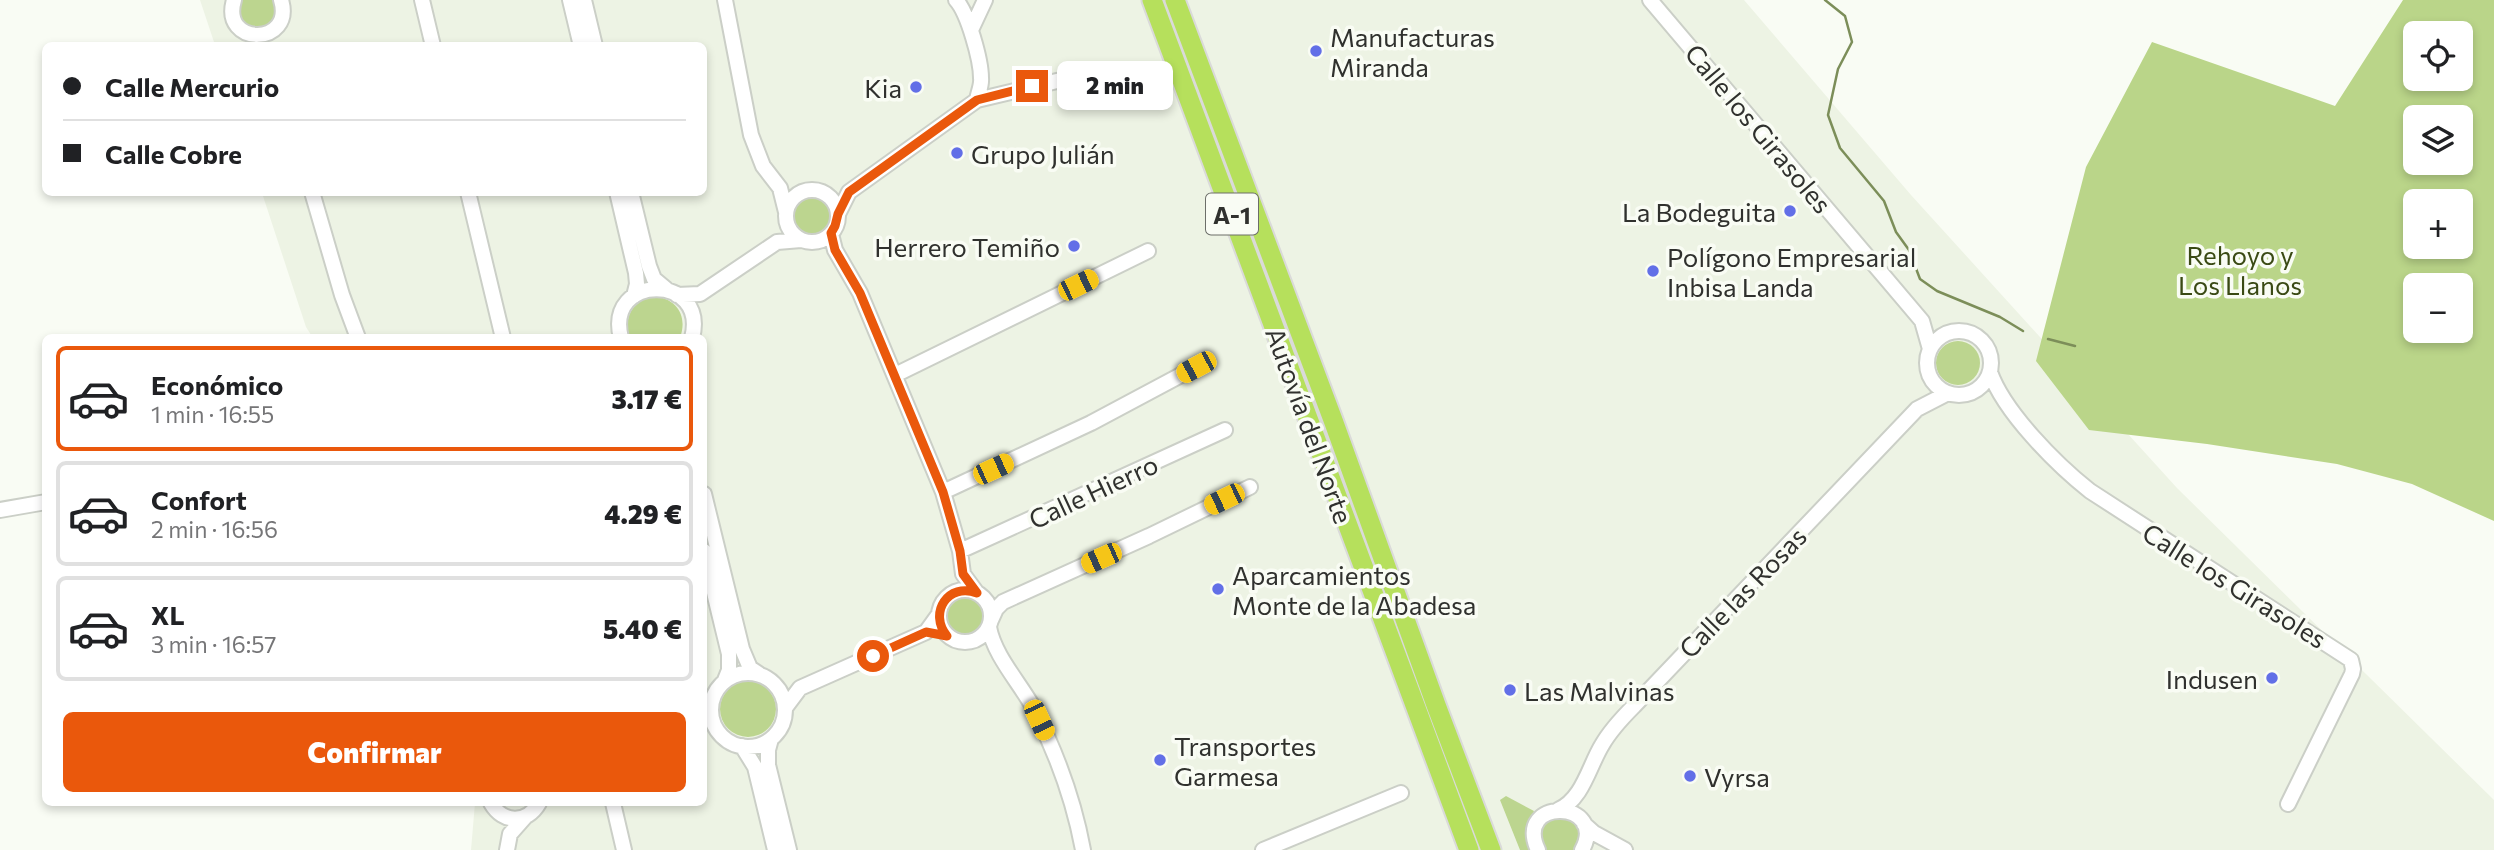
<!DOCTYPE html>
<html lang="es">
<meta charset="utf-8">
<style>
body{margin:0;font-family:Commissioner,sans-serif;background:#f2f2f2;color:#202124;height:100vh;display:flex;flex-direction:column;font-size:26px;white-space:nowrap}
*{box-sizing:border-box;margin:0}
p{font-size:23px;color:#757577}
.icon{flex:none;width:38px;height:38px;fill:none;stroke:currentColor;stroke-width:2;stroke-linecap:round;stroke-linejoin:round}
.map{position:relative;flex:1;overflow:hidden}
.panel{position:absolute;left:42px;top:334px;width:665px;height:472px;display:flex;flex-direction:column;background:#fff;border-radius:10px;box-shadow:0 4px 10px #0003}
.panel>*{flex:none}
.guide{position:absolute;left:42px;top:42px;width:665px;height:154px;border-radius:10px;box-shadow:0 4px 10px #0003;display:grid;align-content:center;height:154px;padding:0 21px;background:#fff}
.tools{position:absolute;left:2403px;top:21px;display:grid;gap:14px}
.tools a{display:grid;place-items:center;width:70px;height:70px;border-radius:10px;background:#fff;box-shadow:0 4px 10px #0003;font-size:35px}
.end{position:absolute;width:32px;height:32px;margin:-16px;border:9px solid #ea580c;background:#fff;box-shadow:0 0 0 4px #fff}
.from{border-radius:50%}
.bubble{position:absolute;height:49px;border-radius:10px;background:#fff;box-shadow:0 4px 10px #0003;font-size:23px;font-weight:800;line-height:49px;text-align:center}
.car{position:absolute;width:21px;height:42px;margin:-21px -10px;border-radius:9px;box-shadow:0 0 5px 2px #0007;background:linear-gradient(#f5c518 24%,#345 0 40%,#f5c518 0 76%,#345 0 86%,#f5c518 0)}
.guide b{display:flex;align-items:center;gap:24px;height:66px;font-size:26px}
.guide b+b{border-top:2px solid #e0e0e0}
.guide i{width:18px;height:18px;background:#202124}
ul{padding:12px 0 0;list-style:none}
li{display:flex;align-items:center;gap:21px;height:105px;margin:0 14px 10px;padding:0 7px;border:4px solid #e0e0e0;border-radius:10px}
li div{flex:1}
li b{display:block;font-size:26px}
li em{font-style:normal;font-weight:800}
li.on{border-color:#ea580c}
li>.icon{width:63px;height:63px;stroke-width:1.5}
.cta{display:flex;gap:14px;margin-top:auto;padding:14px 21px}
.cta a{flex:1;height:80px;border-radius:10px;background:#ea580c;color:#fff;font-size:28px;font-weight:800;line-height:80px;text-align:center}
.map>svg:first-child{display:block}
.built{fill:#edf3e4}
.green{fill:#bcd58f}
.forest{fill:#bad589;fill-rule:evenodd}
.lines{fill:none;stroke-linecap:round;stroke-linejoin:round}
.stream{stroke:#7c8e59;stroke-width:2.5}
.minor-casing{stroke:#cbcfc7;stroke-width:18}
.highway-casing{stroke:#dadad9;stroke-width:23}
.minor{stroke:#fff;stroke-width:14}
.highway{stroke:#b6e05c;stroke-width:19}
.route{stroke:#ea580c;stroke-width:9}
.poi-dot{fill:#626fe7;stroke:#f9fcf4;stroke-width:2.5}
.labels{text-anchor:middle;dominant-baseline:central;stroke-width:7;stroke-linejoin:round;paint-order:stroke}
.shield{fill:#f9fcf4;stroke:#6c6e69;stroke-width:2}
.shield-label{font-size:24px;font-weight:bold;fill:#30312e}
.poi-label{font-size:26px;fill:#30312e;stroke:#f9fcf4;text-anchor:start}
.street-label{font-size:26px;fill:#30312e;stroke:#f9fcf4}
.park-label{font-size:26px;fill:#3a4a14;stroke:#f9fcf4}
</style>
<div class="map">
<svg width="2494" height="850" viewBox="0 0 2494 850">
<rect width="100%" height="100%" fill="#f9fcf4"/>
<path class="built" d="M200,0h1544l167,195 266,293 317,312v50h-2023l4,-47h229v-465h-391l-7,-11 -44,-134 442,-1v-146l-489,-1z"/>
<path class="green" d="M239,0h36l2,14 -7,12 -13,5 -17,-9 -2,-18z
M792 216a20 20 0 1 1 40 0a20 20 0 1 1-40 0Z
M654,296c23,3 34,20 26,42l-51,-2c-5,-21 4,-35 25,-40z
M1936 363a22 22 0 1 1 44 0a22 22 0 1 1-44 0Z
M945 615a20 20 0 1 1 40 0a20 20 0 1 1-40 0Z
M720 709a28 28 0 1 1 56 0a28 28 0 1 1-56 0Z
M1506,796l28,15 -7,19 5,20h-12l-20,-50z
M1564,817c14,7 21,18 11,33h-29c-12,-19 -3,-31 18,-33z"/>
<path class="forest" d="M2403,0h91v521l-82,-37 -75,-20 -130,-20 -118,-14 -53,-69 50,-194 66,-125 183,64zM2415,33h45v46h-45zM2415,117h45v46h-45zM2415,201h45v46h-45zM2415,285h45v46h-45z"/>
<g class="lines">
<path class="stream" d="M1825,0l20,16 7,26 -14,27 -10,46 12,33 44,53 12,31 13,18 11,29 17,12 63,26 23,14
M2048,339l27,7"/>
<defs>
<path id="minor" d="M234,0c-14,47 61,46 47,0
M422,0l11,46
M570,0l11,46
M584,0l11,46
M725,0l26,135 12,31 17,22 6,24
M956,0c12,13 25,60 25,78 1,7 -3,15 -4,22
M1650,0l272,321 8,28
M971,30l14,-30
M786 216a26 26 0 1 1 52 0a26 26 0 1 1-52 0Z
M312,192l30,103 16,43
M468,192l35,146
M617,192l19,81 1,11 -3,12
M631,192l18,74 5,13 12,10
M838,214l11,-22 128,-92 126,-30
M831,234l4,16 25,43 83,199 17,59 3,23 14,19
M677,295l23,-1 77,-52 24,-2
M1927 363a32 32 0 1 1 64 0a32 32 0 1 1-64 0Z
M621,338c-17,-65 88,-65 71,0
M1990,372c14,40 66,92 100,119l261,169 2,9 -1,5 -64,130
M895,375l253,-124
M943,492l148,-69 105,-56
M704,494l38,155 8,19 9,6
M0,510l46,-8
M704,551l25,103v16l-4,10
M960,551l265,-121
M939 616a26 26 0 1 1 52 0a26 26 0 1 1-52 0Z
M991,620l5,-11 7,-7 146,-66 101,-49
M989,627c5,28 30,55 44,80 23,45 41,94 50,143
M711 710a37 37 0 1 1 74 0a37 37 0 1 1-74 0Z
M785,708l15,-20 126,-56 13,-18
M771,739l-3,11v15l21,85
M742,746l13,21 20,83
M491,803c12,21 36,21 48,0
M613,803l11,47
M1558,810c25,-11 31,-44 44,-65 8,-14 20,-27 32,-39l283,-297 31,-16
M1584,824l10,9 31,17
M507,850l3,-16 15,-17
M1263,850l138,-57
M1538,850c-25,-54 71,-50 44,0"/>
<path id="highway" d="M1152,0l317,850
M1175,0l158,420 103,285 55,145"/>
</defs>
<use href="#minor" class="minor-casing"/>
<use href="#highway" class="highway-casing"/>
<use href="#minor" class="minor"/>
<use href="#highway" class="highway"/>
</g>
<g class="lines">
<path class="route" d="M873,656l53,-24 21,4c-19,-23 1,-54 30,-43l-14,-19 -3,-23 -17,-59 -83,-199 -25,-43 -4,-17 4,-7 3,-12 11,-22 128,-92 55,-14"/>
</g>
<g class="poi-dot">
<circle cx="1316" cy="51" r="7"/>
<circle cx="916" cy="87" r="7"/>
<circle cx="957" cy="153" r="7"/>
<circle cx="1790" cy="211" r="7"/>
<circle cx="1074" cy="246" r="7"/>
<circle cx="1653" cy="271" r="7"/>
<circle cx="1218" cy="589" r="7"/>
<circle cx="2272" cy="678" r="7"/>
<circle cx="1510" cy="690" r="7"/>
<circle cx="1160" cy="760" r="7"/>
<circle cx="1690" cy="776" r="7"/>
</g>
<g class="labels">
<rect class="shield" x="1206" y="193.5" width="52" height="41" rx="5"/>
<g class="shield-label">
<text x="1232" y="214">A-1</text>
</g>
<g class="poi-label">
<text x="1330" y="36">Manufacturas<tspan x="1330" dy="30">Miranda</tspan></text>
<text x="902" y="87" text-anchor="end">Kia</text>
<text x="971" y="153">Grupo Julián</text>
<text x="1776" y="211" text-anchor="end">La Bodeguita</text>
<text x="1060" y="246" text-anchor="end">Herrero Temiño</text>
<text x="1667" y="256">Polígono Empresarial<tspan x="1667" dy="30">Inbisa Landa</tspan></text>
<text x="1232" y="574">Aparcamientos<tspan x="1232" dy="30">Monte de la Abadesa</tspan></text>
<text x="2258" y="678" text-anchor="end">Indusen</text>
<text x="1524" y="690">Las Malvinas</text>
<text x="1174" y="745">Transportes<tspan x="1174" dy="30">Garmesa</tspan></text>
<text x="1704" y="776">Vyrsa</text>
</g>
<g class="street-label">
<text transform="translate(1759 128) rotate(50)">Calle los Girasoles</text>
<text transform="translate(1310 425) rotate(70)">Autovía del Norte</text>
<text transform="translate(1093 491) rotate(-25)">Calle Hierro</text>
<text transform="translate(2235 585) rotate(32)">Calle los Girasoles</text>
<text transform="translate(1742 592) rotate(-46)">Calle las Rosas</text>
</g>
<g class="park-label">
<text x="2240" y="254">Rehoyo y<tspan x="2240" dy="30">Los Llanos</tspan></text>
</g>
</g>
</svg>
<div class="tools">
<a><svg class="icon" aria-label="locate" viewBox="0 0 24 24"><circle cx="12" cy="12" r="6"/><path d="M12 2v4M12 18v4M2 12h4M18 12h4"/></svg></a>
<a><svg class="icon" aria-label="layers" viewBox="0 0 24 24"><path d="M12 4l9 5-9 5-9-5zM3 14l9 5 9-5"/></svg></a>
<a>+</a>
<a>−</a>
</div>
<i class="end from" style="left:873px;top:656px"></i>
<i class="end" style="left:1032px;top:86px"></i>
<div class="bubble" style="left:1057px;top:61px;width:116px">2 min</div>
<i class="car" style="left:1078px;top:285px;rotate:64deg"></i>
<i class="car" style="left:1196px;top:367px;rotate:242deg"></i>
<i class="car" style="left:993px;top:469px;rotate:65deg"></i>
<i class="car" style="left:1224px;top:499px;rotate:244deg"></i>
<i class="car" style="left:1101px;top:558px;rotate:246deg"></i>
<i class="car" style="left:1039px;top:720px;rotate:155deg"></i>
<div class="guide">
<b><i class="from"></i>Calle Mercurio</b>
<b><i></i>Calle Cobre</b>
</div>
<section class="panel">
<ul>
<li class="on"><svg class="icon" aria-label="car" viewBox="0 0 24 24"><path d="M5 17H2v-5l4-1 3-4h7l3 4 3 1v5h-3M9 17h6M6 11h13"/><circle cx="7" cy="17" r="2"/><circle cx="17" cy="17" r="2"/></svg><div><b>Económico</b><p>1 min · 16:55</p></div><em>3.17 €</em></li>
<li><svg class="icon" aria-label="car" viewBox="0 0 24 24"><path d="M5 17H2v-5l4-1 3-4h7l3 4 3 1v5h-3M9 17h6M6 11h13"/><circle cx="7" cy="17" r="2"/><circle cx="17" cy="17" r="2"/></svg><div><b>Confort</b><p>2 min · 16:56</p></div><em>4.29 €</em></li>
<li><svg class="icon" aria-label="car" viewBox="0 0 24 24"><path d="M5 17H2v-5l4-1 3-4h7l3 4 3 1v5h-3M9 17h6M6 11h13"/><circle cx="7" cy="17" r="2"/><circle cx="17" cy="17" r="2"/></svg><div><b>XL</b><p>3 min · 16:57</p></div><em>5.40 €</em></li>
</ul>
<div class="cta"><a>Confirmar</a></div>
</section>
</div>
